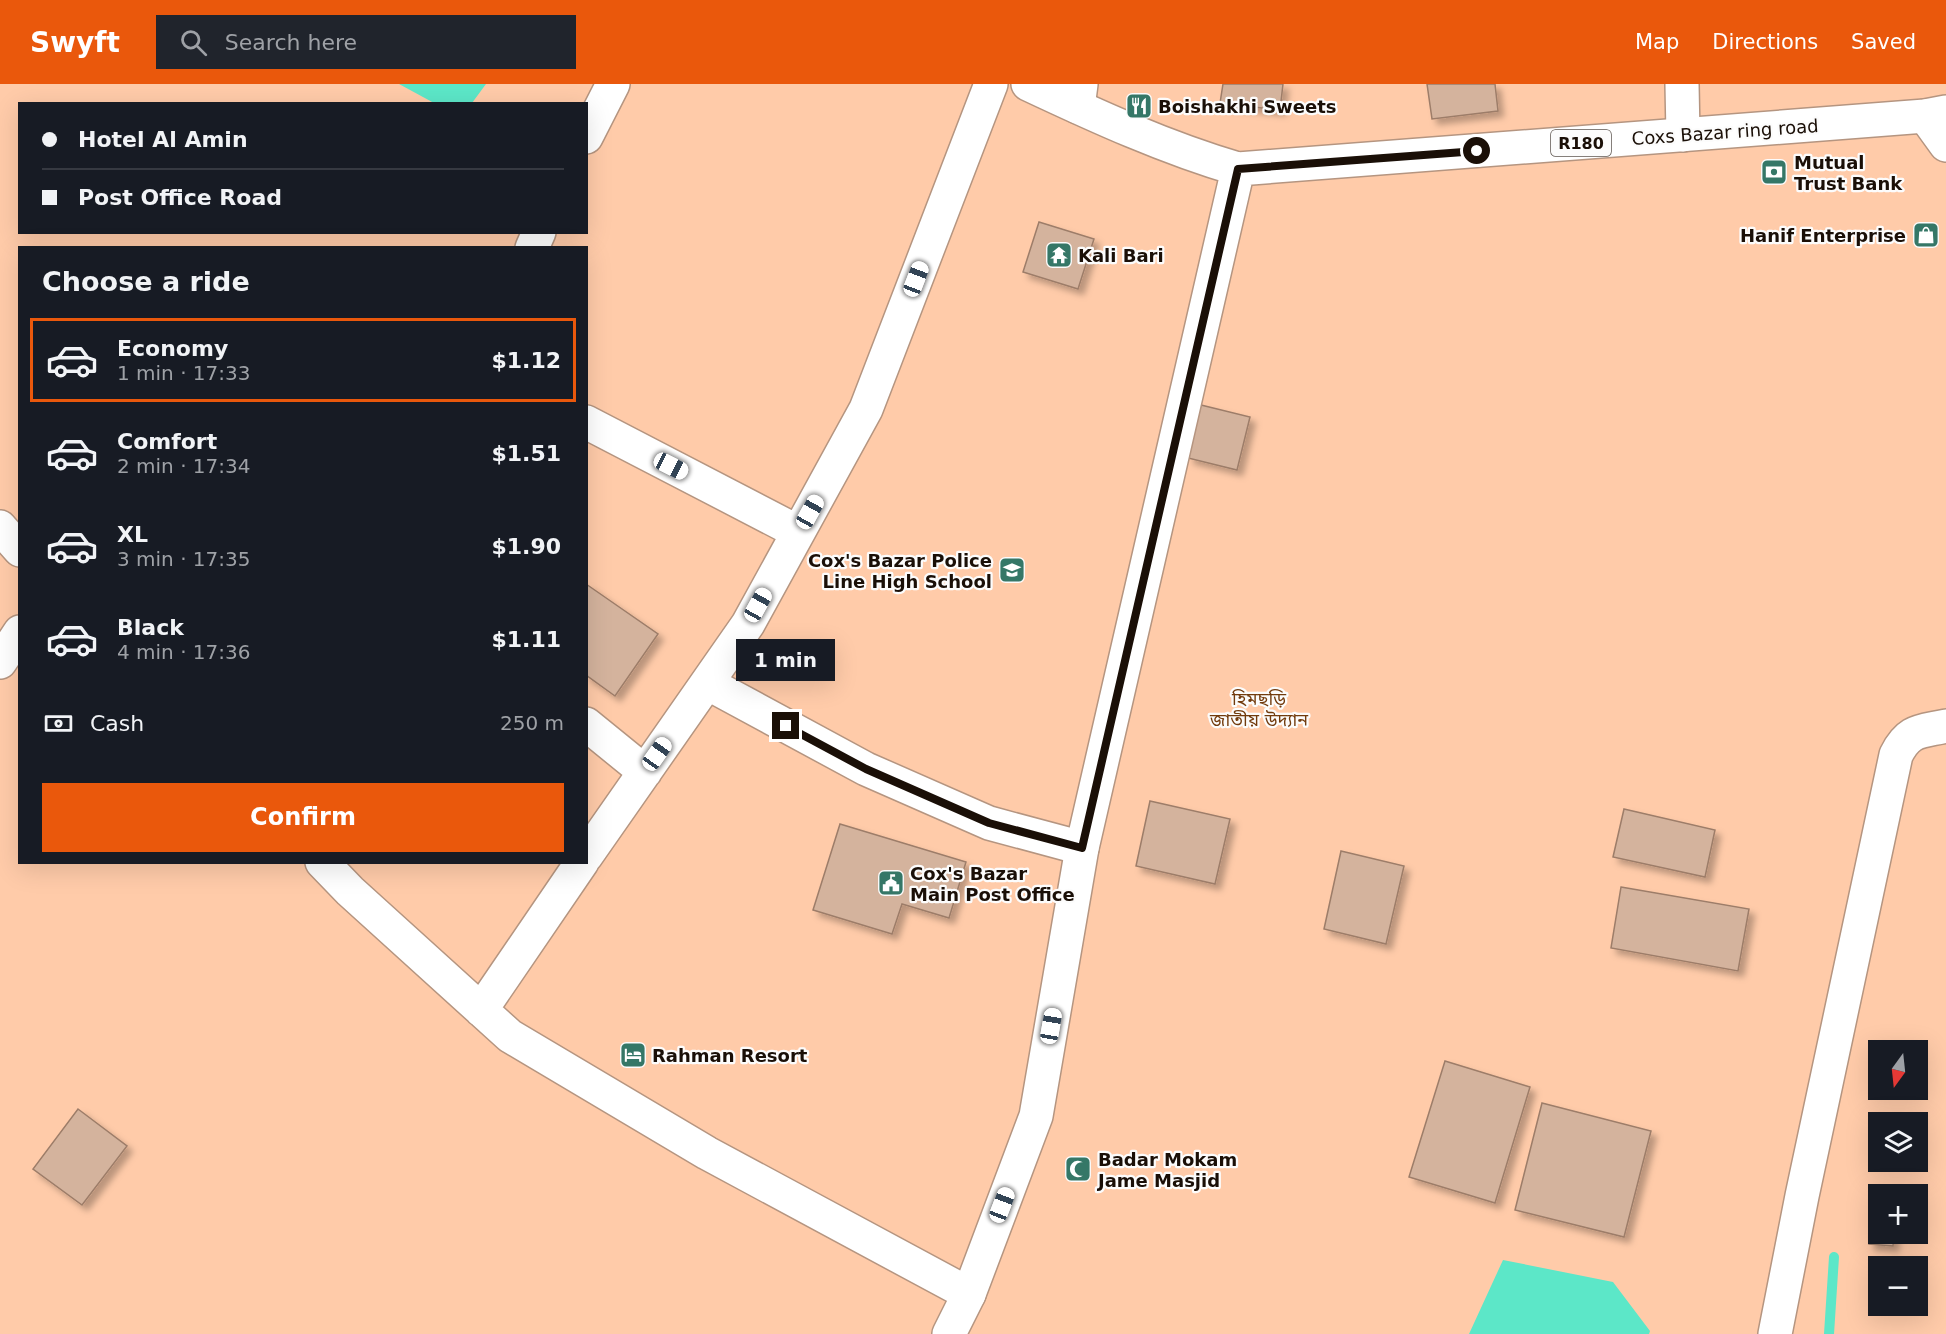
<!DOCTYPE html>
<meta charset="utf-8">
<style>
body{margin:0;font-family:"DejaVu Sans","Noto Sans Bengali",sans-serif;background:#20242c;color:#f1f3f6;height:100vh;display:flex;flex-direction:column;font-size:22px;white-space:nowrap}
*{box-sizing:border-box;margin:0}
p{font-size:20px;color:#9ea1a6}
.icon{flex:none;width:33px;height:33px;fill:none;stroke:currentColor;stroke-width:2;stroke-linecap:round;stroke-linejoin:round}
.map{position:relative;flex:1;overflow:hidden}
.drawer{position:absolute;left:18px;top:162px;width:570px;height:618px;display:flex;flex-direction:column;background:#171b24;border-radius:0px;box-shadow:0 6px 24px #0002}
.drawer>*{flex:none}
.top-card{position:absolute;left:18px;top:18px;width:570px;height:132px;border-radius:0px;box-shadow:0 6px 24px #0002;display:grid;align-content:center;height:132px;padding:0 24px;background:#171b24}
.needle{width:39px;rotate:195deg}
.buttons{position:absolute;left:1868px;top:956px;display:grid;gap:12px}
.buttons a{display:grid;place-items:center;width:60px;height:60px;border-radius:0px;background:#171b24;box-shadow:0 6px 24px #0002;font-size:30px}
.end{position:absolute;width:27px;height:27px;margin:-14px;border:8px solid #1a0f07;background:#fff;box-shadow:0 0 0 3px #fff}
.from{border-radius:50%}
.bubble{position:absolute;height:42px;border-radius:0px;background:#171b24;box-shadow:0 6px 24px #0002;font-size:20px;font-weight:600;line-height:42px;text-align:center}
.car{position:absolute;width:18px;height:36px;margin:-18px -9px;border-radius:8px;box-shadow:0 0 4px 2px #0007;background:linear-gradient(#fff 24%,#345 0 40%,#fff 0 76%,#345 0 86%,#fff 0)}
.top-card b{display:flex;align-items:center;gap:21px;height:57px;font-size:22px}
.top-card b+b{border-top:2px solid #363941}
.top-card i{width:15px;height:15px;background:#f1f3f6}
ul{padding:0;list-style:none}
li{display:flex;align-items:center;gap:18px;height:84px;margin:0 12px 9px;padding:0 12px;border:3px solid transparent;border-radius:0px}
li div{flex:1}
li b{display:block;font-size:22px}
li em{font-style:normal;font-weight:600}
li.on{border-color:#ea580c}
li>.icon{width:54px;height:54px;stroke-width:1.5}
h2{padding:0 24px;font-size:27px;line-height:72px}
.pay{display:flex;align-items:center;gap:15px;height:66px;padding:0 24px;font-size:22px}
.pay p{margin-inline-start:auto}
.action{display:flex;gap:12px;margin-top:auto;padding:12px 24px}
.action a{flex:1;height:69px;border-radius:0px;background:#ea580c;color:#fff;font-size:24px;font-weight:600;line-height:69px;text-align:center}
header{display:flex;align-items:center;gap:36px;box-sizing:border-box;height:84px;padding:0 30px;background:#ea580c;color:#fff}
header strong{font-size:28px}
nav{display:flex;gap:33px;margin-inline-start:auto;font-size:21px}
.search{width:420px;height:54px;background:#20242c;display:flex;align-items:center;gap:15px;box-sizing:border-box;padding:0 21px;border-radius:0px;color:#9ea1a6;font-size:22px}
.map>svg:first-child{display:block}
.green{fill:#ffcba9;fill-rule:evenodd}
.water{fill:#5ce7c8}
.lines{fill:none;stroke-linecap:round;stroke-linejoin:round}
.stream{stroke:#5ce7c8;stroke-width:10}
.building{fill:#d4b39d;stroke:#9d7d69;stroke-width:1.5;filter:url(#shadow)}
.minor-casing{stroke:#b59580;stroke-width:36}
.major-casing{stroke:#b59580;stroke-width:36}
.minor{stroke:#fff;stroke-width:33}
.major{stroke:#fff;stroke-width:33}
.route{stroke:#1a0f07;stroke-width:8}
.labels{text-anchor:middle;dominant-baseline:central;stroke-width:4.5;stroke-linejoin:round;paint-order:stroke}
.shield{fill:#fcfcfc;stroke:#5e5650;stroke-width:1.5}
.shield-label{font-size:16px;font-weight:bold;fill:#1a0f07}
.poi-label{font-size:18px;font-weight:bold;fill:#1a0f07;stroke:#fcfcfc;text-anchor:start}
.street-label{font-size:18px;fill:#1a0f07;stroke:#fcfcfc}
.park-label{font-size:18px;fill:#723b0d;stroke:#fcfcfc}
</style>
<header>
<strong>Swyft</strong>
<div class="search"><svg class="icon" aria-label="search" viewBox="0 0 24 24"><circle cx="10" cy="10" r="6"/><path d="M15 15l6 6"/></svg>Search here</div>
<nav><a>Map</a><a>Directions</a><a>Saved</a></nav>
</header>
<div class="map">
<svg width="1946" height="1250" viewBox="0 0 1946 1250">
<defs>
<filter id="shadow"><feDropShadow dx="5.5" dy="5.5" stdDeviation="3" flood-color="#0004"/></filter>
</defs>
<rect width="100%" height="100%" fill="#faece3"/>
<path class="green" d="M0,0h1946v1250h-1946zM20,20h566v128h-566zM20,164h566v614h-566zM1878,966h39v39h-39zM1878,1038h39v39h-39zM1878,1110h39v39h-39zM1878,1182h39v39h-39z"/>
<path class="water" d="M399,0h87l-14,19h-38z
M1503,1176l110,22 37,49 -1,3h-180z"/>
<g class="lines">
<path class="stream" d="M1829,1250l5,-77"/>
</g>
<path class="building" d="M1223,0h60l-3,26 -60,-7z
M1427,0h68l3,27 -66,8z
M1039,138l55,17 -16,50 -55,-17z
M1201,321l49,12 -13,53 -49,-12z
M586,500l72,50 -43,62 -29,-21z
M1150,717l80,18 -15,65 -79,-18z
M1624,725l91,21 -10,47 -92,-20z
M840,740l126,38 -17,56 -47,-14 -10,30 -79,-24z
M1341,767l63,15 -18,78 -62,-15z
M1621,803l128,22 -11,62 -127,-23z
M1445,977l85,26 -35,116 -86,-26z
M1542,1019l109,28 -27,106 -109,-27z
M78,1025l49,37 -45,59 -49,-36z
M1871,1135l7,1v13h16l-1,13 -24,-2z"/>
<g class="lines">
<defs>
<path id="minor" d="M1682,0l1,51
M1078,23l3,-23
M1925,32l21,29
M586,53l27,-53
M532,164l7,-16
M586,338l212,110
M0,443l20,23
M0,578l20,-30
M707,599l159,86 123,54 93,25
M586,640l59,48
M586,772l162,-232 118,-215 125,-325
M322,778l28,29 160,145 197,117 262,141
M481,926l101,-148
M1775,1250l27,-138 94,-441c13,-26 24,-23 50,-29"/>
<path id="major" d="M1028,0c68,32 138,64 210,85l687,-53 21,-4
M949,1250l20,-40 67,-178 46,-268 156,-679"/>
</defs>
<use href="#minor" class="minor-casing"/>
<use href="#major" class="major-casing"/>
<use href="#minor" class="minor"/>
<use href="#major" class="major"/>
</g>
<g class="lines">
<path class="route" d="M786,642l80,43 123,54 93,25 156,-679 239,-18"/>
</g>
<defs>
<symbol id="restaurant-square" viewBox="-11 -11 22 22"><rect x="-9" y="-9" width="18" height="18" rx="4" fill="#357767" stroke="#fcfcfc"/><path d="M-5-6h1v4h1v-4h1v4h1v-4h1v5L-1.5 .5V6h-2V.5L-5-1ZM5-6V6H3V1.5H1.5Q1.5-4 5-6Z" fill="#fff"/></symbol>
<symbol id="bank-square" viewBox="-11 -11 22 22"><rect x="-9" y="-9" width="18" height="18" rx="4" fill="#357767" stroke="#fcfcfc"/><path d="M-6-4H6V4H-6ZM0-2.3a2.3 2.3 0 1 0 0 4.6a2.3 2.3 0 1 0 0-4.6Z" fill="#fff"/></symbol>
<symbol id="shop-square" viewBox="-11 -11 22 22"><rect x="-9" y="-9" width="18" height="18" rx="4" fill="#357767" stroke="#fcfcfc"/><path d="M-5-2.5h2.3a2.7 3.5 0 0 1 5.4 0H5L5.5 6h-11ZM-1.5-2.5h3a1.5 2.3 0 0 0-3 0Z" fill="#fff"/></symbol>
<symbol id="temple-square" viewBox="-11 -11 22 22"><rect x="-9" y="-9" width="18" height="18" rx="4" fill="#357767" stroke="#fcfcfc"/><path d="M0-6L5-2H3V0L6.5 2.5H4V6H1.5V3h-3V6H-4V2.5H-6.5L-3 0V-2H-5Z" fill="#fff"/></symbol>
<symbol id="school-square" viewBox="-11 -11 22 22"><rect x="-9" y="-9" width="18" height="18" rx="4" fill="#357767" stroke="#fcfcfc"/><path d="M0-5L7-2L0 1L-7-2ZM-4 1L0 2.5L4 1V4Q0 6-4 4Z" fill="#fff"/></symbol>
<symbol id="civic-square" viewBox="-11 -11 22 22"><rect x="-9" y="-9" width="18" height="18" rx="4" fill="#357767" stroke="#fcfcfc"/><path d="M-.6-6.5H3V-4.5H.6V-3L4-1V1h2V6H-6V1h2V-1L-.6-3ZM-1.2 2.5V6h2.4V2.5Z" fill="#fff"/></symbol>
<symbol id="hotel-square" viewBox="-11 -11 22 22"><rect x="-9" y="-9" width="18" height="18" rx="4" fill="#357767" stroke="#fcfcfc"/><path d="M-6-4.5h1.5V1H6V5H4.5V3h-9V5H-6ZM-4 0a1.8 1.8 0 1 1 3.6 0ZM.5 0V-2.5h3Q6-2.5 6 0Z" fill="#fff"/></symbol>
<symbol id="mosque-square" viewBox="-11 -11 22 22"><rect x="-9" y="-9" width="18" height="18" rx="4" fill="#357767" stroke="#fcfcfc"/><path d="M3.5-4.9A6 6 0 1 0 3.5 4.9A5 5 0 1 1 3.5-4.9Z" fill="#fff"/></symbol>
</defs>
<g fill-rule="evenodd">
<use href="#restaurant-square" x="1124" y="7" width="30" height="30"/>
<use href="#bank-square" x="1759" y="73" width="30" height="30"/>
<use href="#shop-square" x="1911" y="136" width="30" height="30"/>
<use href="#temple-square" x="1044" y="156" width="30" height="30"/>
<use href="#school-square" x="997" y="471" width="30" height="30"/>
<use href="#civic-square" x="876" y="784" width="30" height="30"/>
<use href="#hotel-square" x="618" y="956" width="30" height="30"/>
<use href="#mosque-square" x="1063" y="1070" width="30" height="30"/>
</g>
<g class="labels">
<rect class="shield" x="1551" y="46" width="60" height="26" rx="4.5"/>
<g class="shield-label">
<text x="1581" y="59">R180</text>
</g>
<g class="poi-label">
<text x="1158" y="22">Boishakhi Sweets</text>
<text x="1794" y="78">Mutual<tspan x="1794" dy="21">Trust Bank</tspan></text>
<text x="1906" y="151" text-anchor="end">Hanif Enterprise</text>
<text x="1078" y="171">Kali Bari</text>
<text x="992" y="476" text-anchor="end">Cox's Bazar Police<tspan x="992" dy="21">Line High School</tspan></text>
<text x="910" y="789">Cox's Bazar<tspan x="910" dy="21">Main Post Office</tspan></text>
<text x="652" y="971">Rahman Resort</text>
<text x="1098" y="1075">Badar Mokam<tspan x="1098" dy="21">Jame Masjid</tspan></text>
</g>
<g class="street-label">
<text transform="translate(1725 48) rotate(-4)">Coxs Bazar ring road</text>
</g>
<g class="park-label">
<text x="1259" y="614">হিমছড়ি<tspan x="1259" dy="21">জাতীয় উদ্যান</tspan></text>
</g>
</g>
</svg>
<div class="buttons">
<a><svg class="needle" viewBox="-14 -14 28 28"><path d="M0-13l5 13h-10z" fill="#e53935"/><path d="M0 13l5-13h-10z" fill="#9ea1a6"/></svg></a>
<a><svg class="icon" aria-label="layers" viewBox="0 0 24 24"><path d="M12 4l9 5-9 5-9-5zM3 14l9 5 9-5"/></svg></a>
<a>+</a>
<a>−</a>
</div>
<i class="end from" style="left:1477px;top:67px"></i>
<i class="end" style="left:786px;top:642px"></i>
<div class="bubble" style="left:736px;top:555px;width:99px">1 min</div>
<i class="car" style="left:916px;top:195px;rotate:21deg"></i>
<i class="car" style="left:671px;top:382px;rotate:117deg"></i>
<i class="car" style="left:810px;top:428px;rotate:29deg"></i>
<i class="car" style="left:758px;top:521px;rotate:29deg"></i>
<i class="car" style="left:657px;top:670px;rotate:35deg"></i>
<i class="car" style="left:1051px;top:942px;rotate:10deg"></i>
<i class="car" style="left:1002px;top:1121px;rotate:21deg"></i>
<div class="top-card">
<b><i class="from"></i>Hotel Al Amin</b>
<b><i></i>Post Office Road</b>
</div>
<section class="drawer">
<h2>Choose a ride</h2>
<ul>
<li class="on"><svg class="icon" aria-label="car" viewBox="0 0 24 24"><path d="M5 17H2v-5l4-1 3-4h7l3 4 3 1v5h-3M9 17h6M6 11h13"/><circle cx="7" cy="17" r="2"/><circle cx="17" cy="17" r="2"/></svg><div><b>Economy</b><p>1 min · 17:33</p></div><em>$1.12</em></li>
<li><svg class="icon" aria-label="car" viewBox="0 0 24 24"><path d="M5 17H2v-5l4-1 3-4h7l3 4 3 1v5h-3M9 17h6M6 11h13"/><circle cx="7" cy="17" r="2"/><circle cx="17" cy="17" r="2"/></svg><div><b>Comfort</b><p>2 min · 17:34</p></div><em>$1.51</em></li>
<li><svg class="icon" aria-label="car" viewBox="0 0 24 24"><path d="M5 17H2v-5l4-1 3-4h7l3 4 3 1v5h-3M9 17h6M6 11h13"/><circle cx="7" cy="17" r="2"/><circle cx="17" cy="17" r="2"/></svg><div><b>XL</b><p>3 min · 17:35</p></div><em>$1.90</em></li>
<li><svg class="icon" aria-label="car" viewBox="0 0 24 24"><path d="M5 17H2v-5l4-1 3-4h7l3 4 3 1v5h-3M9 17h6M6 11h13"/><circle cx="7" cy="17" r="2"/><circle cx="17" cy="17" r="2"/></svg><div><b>Black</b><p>4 min · 17:36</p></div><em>$1.11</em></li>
</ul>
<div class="pay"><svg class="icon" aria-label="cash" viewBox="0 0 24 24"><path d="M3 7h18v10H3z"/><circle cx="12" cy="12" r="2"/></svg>Cash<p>250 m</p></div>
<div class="action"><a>Confirm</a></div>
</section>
</div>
